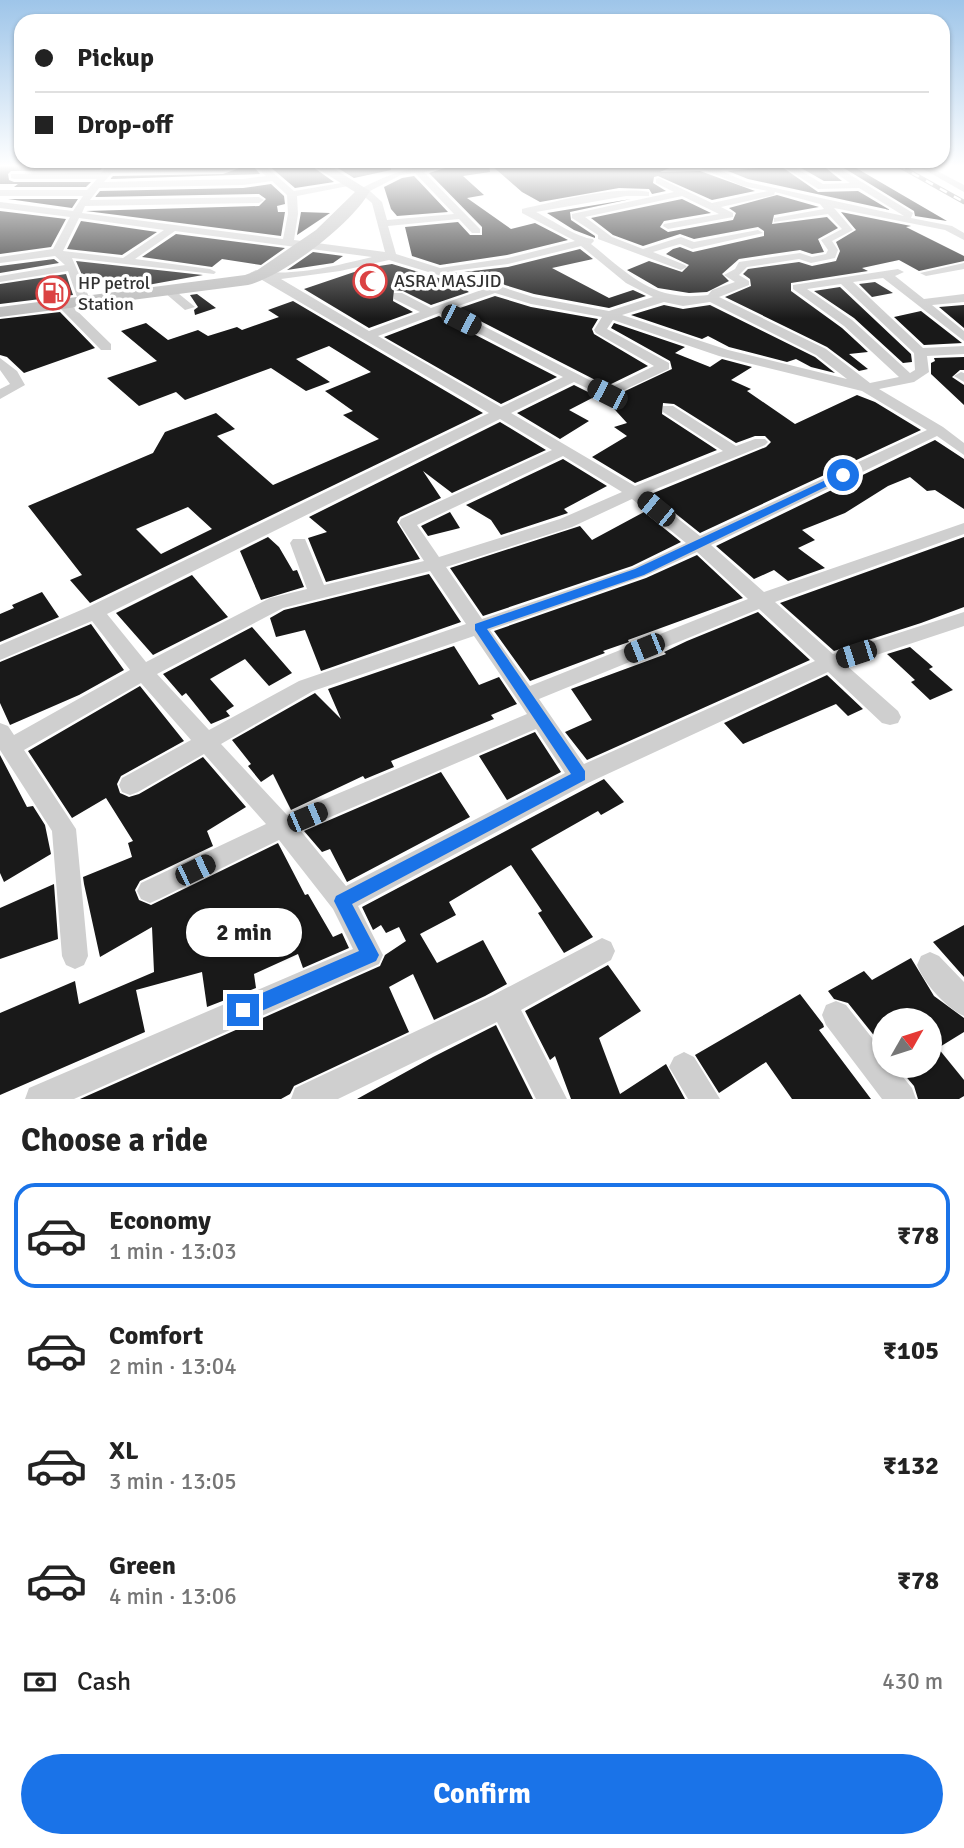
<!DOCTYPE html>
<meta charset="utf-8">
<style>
body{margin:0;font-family:Signika,sans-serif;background:#f6f6f6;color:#222;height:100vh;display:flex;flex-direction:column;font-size:26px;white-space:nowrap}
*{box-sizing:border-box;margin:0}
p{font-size:23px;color:#767676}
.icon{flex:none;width:38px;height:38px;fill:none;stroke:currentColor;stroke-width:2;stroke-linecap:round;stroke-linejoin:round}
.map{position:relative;height:1099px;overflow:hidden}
.sheet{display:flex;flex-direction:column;background:#fff;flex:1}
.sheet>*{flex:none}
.top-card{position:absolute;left:14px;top:14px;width:936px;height:154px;border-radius:21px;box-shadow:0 2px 5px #0004;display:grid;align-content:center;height:154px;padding:0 21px;background:#fff}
.needle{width:46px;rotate:51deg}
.fabs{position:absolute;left:872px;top:1008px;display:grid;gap:14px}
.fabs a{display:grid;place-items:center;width:70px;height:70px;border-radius:50%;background:#fff;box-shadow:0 2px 5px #0004;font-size:35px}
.end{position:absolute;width:32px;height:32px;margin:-16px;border:9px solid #1a73e8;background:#fff;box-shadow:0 0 0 4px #fff}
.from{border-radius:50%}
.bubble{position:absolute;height:49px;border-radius:24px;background:#fff;box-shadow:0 2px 5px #0004;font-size:23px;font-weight:700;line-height:49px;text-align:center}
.car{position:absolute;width:21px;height:42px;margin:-21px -10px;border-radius:9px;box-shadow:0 0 5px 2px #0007;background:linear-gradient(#222 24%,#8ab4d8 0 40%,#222 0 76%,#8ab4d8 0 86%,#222 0)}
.top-card b{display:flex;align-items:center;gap:24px;height:66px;font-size:26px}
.top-card b+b{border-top:2px solid #e0e0e0}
.top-card i{width:18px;height:18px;background:#222}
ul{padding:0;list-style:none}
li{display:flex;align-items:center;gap:21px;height:105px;margin:0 14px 10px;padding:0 7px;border:4px solid transparent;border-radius:21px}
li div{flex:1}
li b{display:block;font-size:26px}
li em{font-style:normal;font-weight:700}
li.selected{border-color:#1a73e8}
li>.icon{width:63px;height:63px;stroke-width:1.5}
h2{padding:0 21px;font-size:32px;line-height:84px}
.pay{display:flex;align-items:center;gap:18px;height:77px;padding:0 21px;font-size:26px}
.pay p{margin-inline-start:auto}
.button{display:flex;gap:14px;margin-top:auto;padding:14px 21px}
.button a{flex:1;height:80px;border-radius:42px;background:#1a73e8;color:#fff;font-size:28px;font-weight:700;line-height:80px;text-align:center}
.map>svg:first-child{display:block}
.building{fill:#191919;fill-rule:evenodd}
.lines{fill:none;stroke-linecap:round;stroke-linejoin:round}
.street{fill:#cfcfcf;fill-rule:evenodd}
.secondary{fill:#bcbcbc;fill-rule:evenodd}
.rail-casing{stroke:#878787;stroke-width:4.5}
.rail{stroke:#fff;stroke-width:2.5;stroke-dasharray:8;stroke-linecap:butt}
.route{fill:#1a73e8}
.labels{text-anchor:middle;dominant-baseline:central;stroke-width:7;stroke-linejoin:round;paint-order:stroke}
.far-poi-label{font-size:18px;fill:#323232;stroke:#fff;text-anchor:start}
</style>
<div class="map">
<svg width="964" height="1099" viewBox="0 0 964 1099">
<rect width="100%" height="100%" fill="#fff"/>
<path class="building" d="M0,165h105l-5,5 -89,1 -3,3 1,6 5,2h77l-5,5h-72l4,-3h-18z
M248,165h4l8,9 -150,5 3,-3 110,-2z
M268,165h42l24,17 -39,6z
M333,165h57l1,5 -37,8z
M455,165h34l1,7 -27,4 21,19 -17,3 44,31 24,-6 33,17 -61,15 -67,10 -28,-9 -7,-29 53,-5 12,13h12v-8l-53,-54z
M491,165h185l-16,7 40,-1 55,20 -43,9 -54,-24 -4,1 -1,6 13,8 -14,3 -3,-5 -30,-1 -79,14 -18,-10z
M754,165h25l39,27 40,-1 32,19 -142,-31 -20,-8 31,-3z
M796,165h26l20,16h-18z
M839,165h12l96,56 -32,-5 -1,-5z
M414,176l34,36 -51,4 -6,-7 -7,-22 18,-9z
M271,184l13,12 1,8 -8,2 1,6h7l-4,24 -195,-25 173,-5 7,-7 -7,-5 -164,3 5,-6 143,-3z
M777,195l42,12 -45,8 -2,9 55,-7 11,11 -20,11 6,13 -12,2 -12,-4 -61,9 -17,15 7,7 -22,11 -18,1 -31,-5 -31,-18 22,-9 33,11 7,-7 -23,-11 7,-5 7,-2 13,5 71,-16v-5l-6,-4 -64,12 -14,-5 -37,12 -30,-11 -22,-17 91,-19 29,14 -47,8 -4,6 8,5 65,-12 3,-7 -7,-5z
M8,199h70l-6,9z
M631,199l-61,13 1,8 24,16v2l-21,-8 -27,-17z
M0,211l66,8 -15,28 -51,7z
M301,212l29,1 -33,22z
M841,212l70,14 -5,1 58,29v5l-45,10 -20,-11 -37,8 6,3 -77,12v8l51,37 26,24 -19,2 19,15 -9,2 -32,-24 -102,-50 26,-11 -1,-7 -7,-5 5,-5 51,-7 13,4 24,-5 4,-10 -4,-9 20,-12z
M81,221l76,11 -35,23 -55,-6z
M176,234l109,14 -24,17 -39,-6 -10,8 -70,-10z
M580,249l13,10 -41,9 57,30 24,-8 13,6 -37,12 -75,-14 -29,-9 -22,-13h-19l44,-5z
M313,252l30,4 -10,7 -46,7z
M54,259l5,4 -59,10v-7z
M76,261l127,14 -61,11 -9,-1 4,-3 -55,-7z
M392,264l63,19 14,9 -38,13 -28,-14 -9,-1 -1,11 20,11 -44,16 -65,-39 62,-21z
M66,274l7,21 -73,9v-20z
M875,282l18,11 -21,4 -13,-13z
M840,287l71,67 1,8 -9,1 -49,-45 -40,-27z
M197,294l19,14 -21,7 -1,-5 4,-3 -8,-12z
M495,296l36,11 67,12 -6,10 2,5 54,32 -41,20 -150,-77z
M293,301l190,112 -393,190 -20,-23 12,-5 -54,-69 125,-53 12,-21 51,-19 19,16 -18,7 56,49 106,-46 -36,-24 10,-4 -28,-20 46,-19 -42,-26 -33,13 34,23 -24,9 -35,-23 -86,32 -9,-8 -37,14 -32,-28 50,-17 -36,-30 25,-8 22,17 30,-10 10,6 29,-9 5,3 37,-13 -11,-7zM188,507l24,22 -51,25 -25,-25z
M664,305l19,4 27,-4 105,52 20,16 -24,-6 -15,-8 -9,3 -58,-15 -21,-11 -6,3 -71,-24z
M964,305v23l-25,-21z
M921,311l41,32h1l-39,2 -30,-28z
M60,312l35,36 -71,25 -17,-16 -7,-2v-36z
M439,316l118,61 -56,27 -117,-67z
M614,323l71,24 -10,6 35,14 12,-8 30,8 -21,13 20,9 -4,2 48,33 62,-29 18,7 46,28 -221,103 -49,-39 115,-47 5,-5 -6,-6h-10l-19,7 -62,-39 -11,-1 -1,11 55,36 -82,33 -43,-26 35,-21 -13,-9 13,-4 -21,-23 66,-31 -2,-8 -59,-33z
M964,357v13h-4l-8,7 12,8v20l-33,-31v-11l4,-2 -1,-3z
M574,385l22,11 -27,14 20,11 -29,18 -43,-26z
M500,422l46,28 -94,43 -29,-22 18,27 -41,19 -3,5 23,37 -94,23 -18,-44 19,-6 -18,-15z
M935,440l29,19v50l-29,-19 -8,1 -17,-14 -22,9 -43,27 -43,17 13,10 -17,8 27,20 -37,13 -14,-11 -20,9 -38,-33z
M563,459l44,27 -43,23 4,4 -67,22 -10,-15 -25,-15z
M450,512l10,16 -32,8 -7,-10z
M644,512l37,30 -49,24 -149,50 -33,-48 130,-42 12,14z
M268,537l11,10 14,24 4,-1 7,17 -43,13 -21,-49z
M964,537v70l-43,16 -87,28 -54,-48z
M697,555l46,43 -115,42 1,2 -26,9 2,2 -75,28 -36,-50 152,-53z
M429,574l32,48 -140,49 -16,-41 -29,7 -6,-19 14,-8z
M192,575l36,42 -75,38 -37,-42z
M42,592l17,25 -59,25v-28l14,-6 -2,-3z
M758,612l52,48 -223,100 -22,-28 27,-12 -21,-31 95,-35 -2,-2 23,-11z
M91,624l33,46 -45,25 -69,30 -10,-22v-41z
M252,627l40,46 -23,13 -24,-27 -35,20 24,27 -8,5 4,5 -19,8 -25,-31 -4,3 -19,-22z
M454,646l25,39 20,-8 18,27 -26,11 3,4 -103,42 3,6 -29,12 -2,-3 -72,34 -18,-36 -12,8 -13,-16 3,-2 -19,-24 83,-47 26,26 -13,-30z
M910,647l23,20 -4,2 24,21 -23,10 -19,-18 4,-2 -28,-26z
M827,675l36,34 -15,7 -12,-12 -93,40 -19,-21z
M140,686l44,55 -63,35 -4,8 3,9 9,4 10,-3 64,-37 43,50 -39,24 6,15 -73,35 -5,9 4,10 12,5 127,-62 27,52 3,-1 25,43 9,-4 7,15 -46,20 -5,-14 -44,20 2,14 -49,19 -5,-35 -66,18 9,42 -145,63v-82l75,-32 4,23 75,-32 -2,-45 -52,30 -16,-73 -1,-7 49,-20 -4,-14 5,-2 -27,-43 -34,20 -44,-67z
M535,732l26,40 -54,28 -28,-44z
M0,755l27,52 6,-1 12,19 6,29 -47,28 -4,-9z
M441,772l29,45 -123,65 -17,-33 -8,3 -18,-21z
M604,779l20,23 -23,13 -3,-4 -67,38 62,88 -29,16 -26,-40 4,-2 -31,-46 -62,37 7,13 -36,19 17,29 46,-23 24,44 -22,12 -51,24 -21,-46 -24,13 20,45 -115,54 -4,8 -9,5h-201l300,-133 5,-11 21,-14 -7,-14 -13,6 -5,-8 -8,5 -11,-23z
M54,884l4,55 -58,20v-51z
M964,925v52l-31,-35z
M911,958l23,38 30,22v14l-26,16 26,32v16l-5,3h-41l-4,-13 -17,-20h32v-46h-45v28l-36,-45 -14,-4 -6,-8 36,-20 8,9z
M608,965l33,46 -42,27 21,56 46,-30 19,35h-114l-16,-43 -5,4 -25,-49z
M800,994l23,30 1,3 -5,3 52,69h-79l-26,-37 -47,31 -24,-38z
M496,1025l37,74h-176l76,-42z"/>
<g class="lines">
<path class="street" d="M108,165h9l-1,2 129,-2 -22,6 -111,2 -8,9 139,-3 23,-3 -11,-11h9l30,26 59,-10v4l-56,11 1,18 -4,26 91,12 -13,-49 -12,-10v-4c33,-17 54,-24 92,-24l-28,7 56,57v4h-8l-13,-14 -71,7 8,28 44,14 68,-10 67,-17 -53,-28v-4c37,-8 92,-23 127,-17v4h-23l-90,16c16,8 42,26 57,27l1,2 -3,3c40,32 62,58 117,51l4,-5 23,-8 -11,-7 11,-6 4,-7 61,-9 12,4 14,-3 2,-4 -7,-10 21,-11 -14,-15 -54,8v-4l50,-9 -4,-5 -45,-12 -1,3 -53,12 12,6v4l-65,12 -5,-3 1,-2 55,-10 -37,-18 -97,21 27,20 31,12 38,-12 13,5 64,-12 5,3 -71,16 -12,-5 -27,8 32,13 2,2 -6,3 -83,-31v-4l-26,-17v-4l102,-22 -18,-9v-4l3,-1 53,25 56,-12 -26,-5 -48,-21h48l-23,5 28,12 157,34 -45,-28 -41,1 -37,-24h10l32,19 27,-1 -26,-18h10l79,48 -2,5 41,8 12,7v7l-19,-10 -111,-22 19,22 -21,11 6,9 -3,8 -24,5 -12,-4 -52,8 -8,8 10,6v4l-30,12 107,52 44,34 29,-6 -55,-51 -51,-37v-4l105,-16 6,3 -9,4 29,23 40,-5v8l-32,3 32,26v10l-81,-63 -30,4 70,66 41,-2v8l-37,2 2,16 -15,10 -35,7 64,38 21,16v12l-27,-19 -226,109 53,47 200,-69v11l-189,68 58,52 131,-42v14l-118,39 52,46 3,6 -3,6 -8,2 -8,-2 -54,-51 -240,111 -230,123 25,49 -4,9 -305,135h-49l4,-11 324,-139 -20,-40 -54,-69 -120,59 -9,4 -9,-4 -4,-8 4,-8 125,-59 -62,-70 -66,38 -8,3 -8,-3 -3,-7 3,-7 69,-38 -50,-57 -117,67 52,79 12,127 -4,9 -9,4 -9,-4 -4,-9 -10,-125 -52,-81v-27l8,3 6,9 116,-65 -38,-49 -92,39v-15l88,-38 401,-194 -239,-140 6,-3c33,8 83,-5 116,-13l-197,-26 -40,28 75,10 6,3 -2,2 -142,-16 17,39 -2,3 -10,-3 -9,-26 -68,11v-6l65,-11 -10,-9 -55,7v-6l53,-8 17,-32 -70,-9v-6l73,9 10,-15h-83v-6h87l10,-11h-83l-3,-1v-4l90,-1zM415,173l39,41 -67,6 -5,-18 -12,-11 31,-16zM272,181l15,14 1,19 -5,25 -201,-26 3,-7 174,-3 5,-3 -5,-3 -169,3 9,-12 144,-3zM79,218l85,12 -41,28 -60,-7zM581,246l45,37 27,14 -44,14 -76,-14 -81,-26 56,-7zM389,260l95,29 -53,19 -29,-15h-8v6l26,13 -51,19 -88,-52 59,-8zM841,284l73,69 1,17 -5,3 -58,-53 -45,-31zM495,293l36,11 71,13 -8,13 2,3 58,33 -47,23 -157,-80zM664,302l19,4 27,-4 106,53 31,24 -119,-29 -106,-35zM439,313l124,64 -62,30 -123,-71zM613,320l106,36 143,35 65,39 -227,106 -54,-43 119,-48 3,-3 -3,-3h-10l-19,7 -63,-40h-10v6l60,39 -88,35 -124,-73 63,-31 33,16 62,-29v-6l-62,-34zM500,419l52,31 -151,69 -2,4 25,38 -100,24 -19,-46h-12l-3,4 17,46 -37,9 -124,64 -39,-48zM563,456l59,36 -62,27 -121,38 -22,-32zM632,499l54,44 -53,25 -151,51 -36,-52 126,-40zM697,552l51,47 -218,87 -40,-56 155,-54zM430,571l36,53 -167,57 -90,49 -52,-56 126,-66zM759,609l56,52 -231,103 -45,-65zM474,636l53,78 -240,101 -66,-71 92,-53zM536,729l29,44 -219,113 -46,-56z
M916,165h10l38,20v7z
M964,263v6l-38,7 -6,-3z
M165,289h8l22,18 -10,3 -20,-17z
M59,301h8l44,43v6h-10l-42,-43z
M0,358l17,13 8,14 -25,14v-10l10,-5 -10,-14z
M961,372l3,1v9l-10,-6z
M602,938l9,4 4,9 -4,9 -90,50 46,89h-31l-39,-77 -159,77h-47l4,-11 198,-93z
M930,952l9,4 25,26v34c-18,-8 -40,-33 -47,-51l4,-9z
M836,1001l10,4 38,48v13h10l18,22 4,11h-34l-56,-74 -4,-10 4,-10z
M684,1052l10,5 26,42h-32l-19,-32 5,-10z"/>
<path class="secondary" d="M312,165h16l42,26c-17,32 -86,85 -122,94l-248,32v-10l245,-32 11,-4 60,-41 39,-38z"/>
<defs>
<path id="rail" d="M898,165l66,37"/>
</defs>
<use href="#rail" class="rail-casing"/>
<use href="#rail" class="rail"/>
</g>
<linearGradient id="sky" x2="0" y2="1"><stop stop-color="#9ec5e9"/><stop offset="0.52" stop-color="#fff"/><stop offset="1" stop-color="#fff" stop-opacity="0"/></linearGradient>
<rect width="964" height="319" fill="url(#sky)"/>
<path class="route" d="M843,472l5,3 -2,2 -202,98 -157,54 98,142v9l-233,124 27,51 -3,6 -133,58 -6,-2 -3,-7 3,-6 122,-53 -25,-50 2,-5 235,-122 -96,-144v-6l160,-55z"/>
<defs>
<symbol id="mosque-ring" viewBox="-11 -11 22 22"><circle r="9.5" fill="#fff" stroke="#db4243" stroke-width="1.5"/><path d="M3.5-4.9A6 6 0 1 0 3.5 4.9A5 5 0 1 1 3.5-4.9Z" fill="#db4243"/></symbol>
<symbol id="fuel-ring" viewBox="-11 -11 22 22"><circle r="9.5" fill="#fff" stroke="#db4243" stroke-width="1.5"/><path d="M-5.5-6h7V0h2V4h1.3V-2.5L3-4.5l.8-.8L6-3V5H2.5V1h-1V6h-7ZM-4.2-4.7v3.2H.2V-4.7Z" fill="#db4243"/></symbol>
</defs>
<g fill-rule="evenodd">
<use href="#mosque-ring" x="351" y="262" width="38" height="38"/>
<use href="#fuel-ring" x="34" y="274" width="38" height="38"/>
</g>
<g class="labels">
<g class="far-poi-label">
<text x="394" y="281">ASRA MASJID</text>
<text x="78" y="283">HP petrol<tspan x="78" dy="21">Station</tspan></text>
</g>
</g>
</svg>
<div class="fabs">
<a><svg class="needle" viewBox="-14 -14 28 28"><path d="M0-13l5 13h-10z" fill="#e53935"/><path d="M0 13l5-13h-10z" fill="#767676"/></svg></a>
</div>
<i class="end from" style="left:843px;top:475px"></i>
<i class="end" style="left:243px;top:1010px"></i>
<div class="bubble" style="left:186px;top:908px;width:116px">2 min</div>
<i class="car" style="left:461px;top:320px;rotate:117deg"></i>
<i class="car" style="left:607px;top:394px;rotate:297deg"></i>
<i class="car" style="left:656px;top:509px;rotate:309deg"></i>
<i class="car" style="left:644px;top:648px;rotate:248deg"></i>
<i class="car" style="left:856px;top:654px;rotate:252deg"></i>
<i class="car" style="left:307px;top:817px;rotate:67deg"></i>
<i class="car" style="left:195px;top:870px;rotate:64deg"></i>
<div class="top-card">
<b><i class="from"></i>Pickup</b>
<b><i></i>Drop-off</b>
</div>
</div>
<section class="sheet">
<h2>Choose a ride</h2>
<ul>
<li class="selected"><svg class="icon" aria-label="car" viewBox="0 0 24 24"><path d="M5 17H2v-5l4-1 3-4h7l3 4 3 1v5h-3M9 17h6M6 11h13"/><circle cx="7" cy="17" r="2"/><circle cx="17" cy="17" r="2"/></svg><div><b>Economy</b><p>1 min · 13:03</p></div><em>₹78</em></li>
<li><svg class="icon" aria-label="car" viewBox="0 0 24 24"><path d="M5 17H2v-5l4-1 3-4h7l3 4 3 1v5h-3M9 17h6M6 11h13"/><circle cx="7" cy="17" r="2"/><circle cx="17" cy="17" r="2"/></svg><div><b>Comfort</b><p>2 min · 13:04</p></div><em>₹105</em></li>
<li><svg class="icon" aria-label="car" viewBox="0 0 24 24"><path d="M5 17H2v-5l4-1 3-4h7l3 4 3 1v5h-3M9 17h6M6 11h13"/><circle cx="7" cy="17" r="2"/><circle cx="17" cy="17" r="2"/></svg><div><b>XL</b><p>3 min · 13:05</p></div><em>₹132</em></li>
<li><svg class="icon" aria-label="car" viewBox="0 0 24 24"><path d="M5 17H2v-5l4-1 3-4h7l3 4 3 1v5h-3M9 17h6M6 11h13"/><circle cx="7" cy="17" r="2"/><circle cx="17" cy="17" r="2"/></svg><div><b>Green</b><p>4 min · 13:06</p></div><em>₹78</em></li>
</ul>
<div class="pay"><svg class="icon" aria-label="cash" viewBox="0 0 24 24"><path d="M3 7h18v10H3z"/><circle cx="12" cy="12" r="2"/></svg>Cash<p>430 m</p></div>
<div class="button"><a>Confirm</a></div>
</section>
